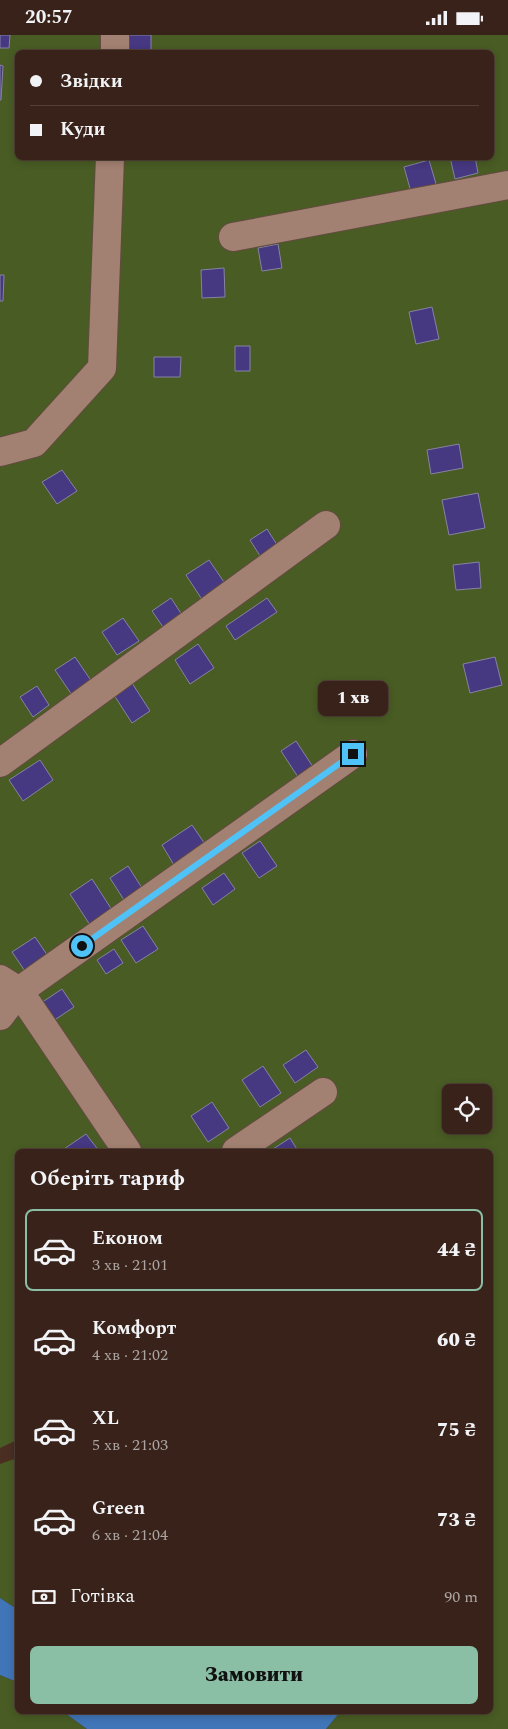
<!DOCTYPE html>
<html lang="uk">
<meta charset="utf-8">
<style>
body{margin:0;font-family:Spectral,serif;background:#432f26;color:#f1f3f6;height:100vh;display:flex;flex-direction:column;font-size:19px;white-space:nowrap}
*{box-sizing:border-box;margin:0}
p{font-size:16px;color:#aba4a2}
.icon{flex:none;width:28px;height:28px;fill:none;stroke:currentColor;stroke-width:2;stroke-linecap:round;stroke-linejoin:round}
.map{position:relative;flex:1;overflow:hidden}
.side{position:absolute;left:15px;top:1114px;width:478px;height:565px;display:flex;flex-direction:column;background:#382219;border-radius:8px;box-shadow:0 2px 8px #0003,0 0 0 1px #523f38}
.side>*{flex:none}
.banner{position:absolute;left:15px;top:15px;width:479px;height:110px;border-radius:8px;box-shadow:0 2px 8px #0003,0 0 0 1px #523f38;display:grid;align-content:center;height:110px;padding:0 15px;background:#382219}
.controls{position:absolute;left:442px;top:1049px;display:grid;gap:10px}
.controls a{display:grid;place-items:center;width:50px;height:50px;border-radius:8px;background:#382219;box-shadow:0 2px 8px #0003,0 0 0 1px #523f38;font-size:25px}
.end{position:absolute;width:22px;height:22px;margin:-11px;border:6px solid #4fc3f7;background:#111;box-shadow:0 0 0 2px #111}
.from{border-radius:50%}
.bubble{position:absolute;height:35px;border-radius:8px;background:#382219;box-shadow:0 2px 8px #0003,0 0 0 1px #523f38;font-size:16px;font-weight:800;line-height:35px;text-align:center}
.banner b{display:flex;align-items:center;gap:18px;height:48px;font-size:19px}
.banner b+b{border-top:1px solid #523f38}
.banner i{width:12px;height:12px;background:#f1f3f6}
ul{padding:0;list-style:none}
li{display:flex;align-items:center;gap:15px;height:82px;margin:0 10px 8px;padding:0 5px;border:2px solid transparent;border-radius:8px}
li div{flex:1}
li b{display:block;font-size:19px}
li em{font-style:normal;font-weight:800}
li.on{border-color:#8abfa5}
li>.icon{width:45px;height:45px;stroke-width:1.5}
h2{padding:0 15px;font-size:22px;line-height:60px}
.pay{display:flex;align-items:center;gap:12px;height:55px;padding:0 15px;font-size:19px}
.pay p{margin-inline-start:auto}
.primary-button{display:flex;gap:10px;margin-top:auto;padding:10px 15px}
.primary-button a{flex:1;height:58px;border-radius:8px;background:#8abfa5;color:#111;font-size:20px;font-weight:800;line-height:58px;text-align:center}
.status{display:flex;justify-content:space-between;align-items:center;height:35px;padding:0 25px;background:#382219;direction:ltr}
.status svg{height:14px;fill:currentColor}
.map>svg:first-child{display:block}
.green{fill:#495c24;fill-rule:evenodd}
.water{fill:#4075b7}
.building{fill:#463881;stroke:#8683a3}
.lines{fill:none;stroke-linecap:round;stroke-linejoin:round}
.minor-casing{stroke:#634b40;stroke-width:30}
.minor{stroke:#a38172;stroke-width:28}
.route{stroke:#4fc3f7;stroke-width:6}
</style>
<div class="status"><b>20:57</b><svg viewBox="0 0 49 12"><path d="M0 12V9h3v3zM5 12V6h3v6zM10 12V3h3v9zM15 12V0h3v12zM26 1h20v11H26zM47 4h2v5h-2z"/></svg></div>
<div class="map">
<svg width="508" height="1694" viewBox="0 0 508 1694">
<rect width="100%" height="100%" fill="#4a2e21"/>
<path class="green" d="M0,0h508v1694h-182l15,-18h149v-560h-472l-1,289 -17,8zM18,18h473v104h-473zM451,1058h33v32h-33z
M17,1423v151l-17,-11v-134z
M0,1640l17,7 1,29h44l25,18h-87z"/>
<path class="water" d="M0,1563l17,11v73l-17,-7z
M62,1676h279l-15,18h-239z"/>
<path class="building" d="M0,0h10l-1,13h-9z
M128,0h23v18l-24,-2z
M0,30l3,1 -2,34h-1z
M450,122h25l3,16 -23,6z
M429,125l7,24 -25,8 -7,-25z
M278,209l4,24 -20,3 -4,-23z
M224,233l1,29 -23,1 -1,-28z
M0,240h4l-1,26h-3z
M432,272l7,32 -23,5 -7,-32z
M235,311h15v25h-15z
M154,322h27l-1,20h-26z
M459,409l4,24 -32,6 -4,-24z
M62,435l15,21 -20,13 -15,-22z
M478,458l7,35 -36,7 -7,-35z
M267,494l12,19 -17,11 -12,-19z
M209,525l19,28 -23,16 -19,-29z
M479,527l2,26 -25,2 -3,-25z
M171,563l11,17 -19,12 -11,-16z
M267,563l10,14 -42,28 -9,-14z
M123,583l16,23 -22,14 -15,-23z
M198,609l16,24 -24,16 -15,-24z
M75,622l17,25 -20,13 -17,-25z
M495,622l7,28 -32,8 -7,-29z
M132,648l18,28 -18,12 -18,-28z
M37,651l12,19 -16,12 -13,-20z
M296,706l19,29 -15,10 -19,-29z
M40,725l13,20 -30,21 -14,-21z
M192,790l13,19 -31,21 -12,-20z
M260,806l17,25 -18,12 -17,-25z
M128,831l14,22 -18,12 -14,-22z
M224,838l11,16 -22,16 -11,-17z
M92,844l20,31 -22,15 -20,-31z
M143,891l15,23 -22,14 -15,-23z
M35,902l15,22 -23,15 -15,-22z
M114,914l9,14 -17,11 -9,-14z
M62,954l12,18 -21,14 -12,-18z
M306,1015l12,17 -23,16 -12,-18z
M263,1031l18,27 -21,14 -18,-27z
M212,1067l17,26 -21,14 -17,-26z
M86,1099l13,17h-33l-2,-2z
M290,1103l8,13h-23l-2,-2z"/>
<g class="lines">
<defs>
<path id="minor" d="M115,18v-18
M233,202l275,-52
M0,417l34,-9 68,-75 8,-211
M0,728l326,-238
M0,944l19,12 108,160
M0,981l19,-25 334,-237
M236,1116l87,-59"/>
</defs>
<use href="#minor" class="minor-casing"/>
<use href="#minor" class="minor"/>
</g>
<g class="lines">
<path class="route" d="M82,911l271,-192"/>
</g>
</svg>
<div class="controls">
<a><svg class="icon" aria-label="locate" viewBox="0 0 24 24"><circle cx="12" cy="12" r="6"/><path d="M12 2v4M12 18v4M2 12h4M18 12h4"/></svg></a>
</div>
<i class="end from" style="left:82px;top:911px"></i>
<i class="end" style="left:353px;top:719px"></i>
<div class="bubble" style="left:318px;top:646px;width:70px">1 хв</div>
<div class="banner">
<b><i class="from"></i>Звідки</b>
<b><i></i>Куди</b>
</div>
<section class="side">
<h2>Оберіть тариф</h2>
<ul>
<li class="on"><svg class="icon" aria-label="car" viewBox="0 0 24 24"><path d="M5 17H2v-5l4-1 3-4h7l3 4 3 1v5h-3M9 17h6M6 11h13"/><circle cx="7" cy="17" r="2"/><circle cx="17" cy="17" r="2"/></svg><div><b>Економ</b><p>3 хв · 21:01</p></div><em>44 ₴</em></li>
<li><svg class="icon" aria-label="car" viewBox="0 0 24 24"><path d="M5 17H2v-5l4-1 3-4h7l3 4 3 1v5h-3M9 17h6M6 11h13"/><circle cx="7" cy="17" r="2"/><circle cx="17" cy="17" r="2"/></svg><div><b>Комфорт</b><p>4 хв · 21:02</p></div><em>60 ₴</em></li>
<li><svg class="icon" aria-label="car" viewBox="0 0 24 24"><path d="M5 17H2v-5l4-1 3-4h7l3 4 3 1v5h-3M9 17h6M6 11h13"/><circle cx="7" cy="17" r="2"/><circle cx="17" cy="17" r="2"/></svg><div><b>XL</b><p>5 хв · 21:03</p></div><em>75 ₴</em></li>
<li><svg class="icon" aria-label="car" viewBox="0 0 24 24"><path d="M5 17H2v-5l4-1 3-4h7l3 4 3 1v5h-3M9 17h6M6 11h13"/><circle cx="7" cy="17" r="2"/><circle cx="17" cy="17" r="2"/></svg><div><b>Green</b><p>6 хв · 21:04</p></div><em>73 ₴</em></li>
</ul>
<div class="pay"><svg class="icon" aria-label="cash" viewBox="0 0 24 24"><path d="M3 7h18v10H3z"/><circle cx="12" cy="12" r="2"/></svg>Готівка<p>90 m</p></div>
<div class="primary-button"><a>Замовити</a></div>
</section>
</div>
